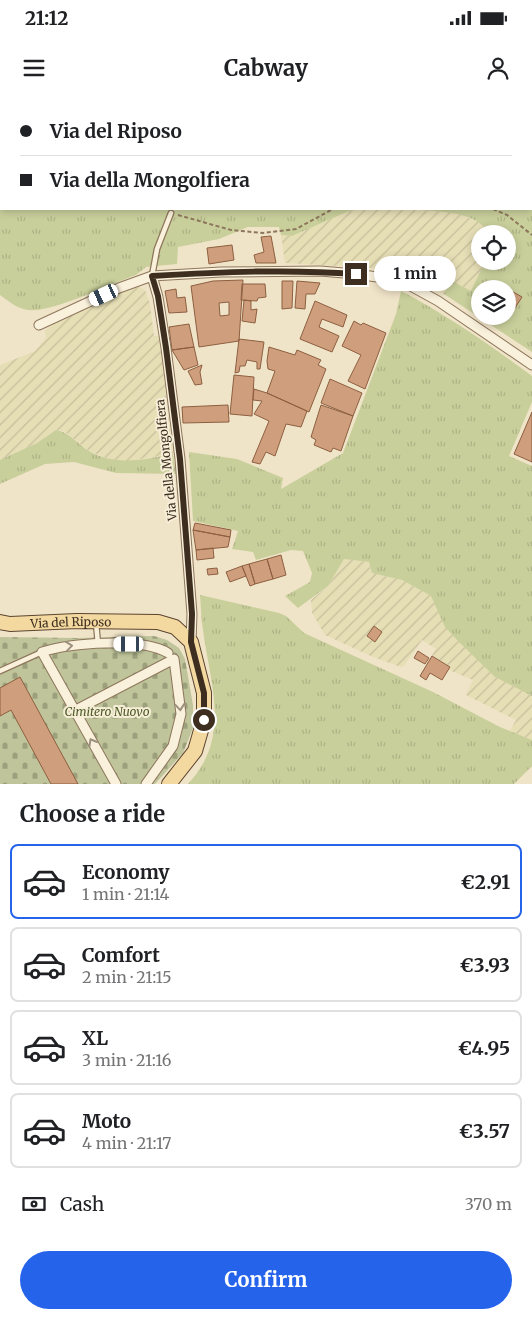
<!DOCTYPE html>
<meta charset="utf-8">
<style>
body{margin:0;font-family:Merriweather,serif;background:#f6f6f6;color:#202124;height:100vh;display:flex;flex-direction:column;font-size:19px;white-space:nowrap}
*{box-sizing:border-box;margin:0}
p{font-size:16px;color:#757577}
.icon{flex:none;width:28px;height:28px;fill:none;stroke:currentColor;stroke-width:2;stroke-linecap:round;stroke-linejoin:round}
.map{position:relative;height:684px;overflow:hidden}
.panel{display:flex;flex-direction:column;background:#fff;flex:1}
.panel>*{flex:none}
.hud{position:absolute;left:0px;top:0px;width:532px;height:110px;box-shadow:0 2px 8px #0003;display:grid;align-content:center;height:110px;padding:0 20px;background:#fff}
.tools{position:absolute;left:471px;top:125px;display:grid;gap:10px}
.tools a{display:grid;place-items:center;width:45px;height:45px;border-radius:50%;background:#fff;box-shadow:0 2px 8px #0003;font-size:25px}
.end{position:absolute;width:22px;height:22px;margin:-11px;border:6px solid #3d2e20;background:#fff;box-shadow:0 0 0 2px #fff}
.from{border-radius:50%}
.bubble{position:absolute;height:35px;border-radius:18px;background:#fff;box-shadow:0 2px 8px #0003;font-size:16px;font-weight:700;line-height:35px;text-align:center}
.car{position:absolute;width:15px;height:30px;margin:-15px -8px;border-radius:6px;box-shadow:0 0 4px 1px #0007;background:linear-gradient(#fff 24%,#345 0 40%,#fff 0 76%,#345 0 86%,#fff 0)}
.hud b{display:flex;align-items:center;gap:18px;height:48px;font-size:19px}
.hud b+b{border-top:1px solid #e0e0e0}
.hud i{width:12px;height:12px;background:#202124}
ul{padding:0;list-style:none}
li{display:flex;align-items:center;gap:15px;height:75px;margin:0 10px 8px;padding:0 10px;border:2px solid #e0e0e0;border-radius:8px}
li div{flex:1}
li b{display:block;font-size:19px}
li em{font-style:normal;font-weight:700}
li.on{border-color:#2563eb}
li>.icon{width:45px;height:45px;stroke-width:1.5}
h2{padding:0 20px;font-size:22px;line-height:60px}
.pay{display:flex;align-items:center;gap:12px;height:55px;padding:0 20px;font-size:19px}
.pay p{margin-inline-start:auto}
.primary-button{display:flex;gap:10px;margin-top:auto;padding:10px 20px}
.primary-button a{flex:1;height:58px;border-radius:30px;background:#2563eb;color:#fff;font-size:20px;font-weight:700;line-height:58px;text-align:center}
.status{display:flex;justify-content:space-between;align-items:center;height:35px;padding:0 25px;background:#fff;direction:ltr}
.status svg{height:14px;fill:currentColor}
header{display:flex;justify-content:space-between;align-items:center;height:65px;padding:0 20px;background:#fff;font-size:22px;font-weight:700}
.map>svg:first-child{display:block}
.farmland{fill:url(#farmland-furrows)}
.grass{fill:url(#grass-tufts);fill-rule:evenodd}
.cemetery{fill:url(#cemetery-stones)}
.building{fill:#cf9f7d;stroke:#8d5f41;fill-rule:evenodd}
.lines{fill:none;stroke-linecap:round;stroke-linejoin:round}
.service-casing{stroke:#8d765c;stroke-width:7}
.minor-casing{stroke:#8d765c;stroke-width:11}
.primary-casing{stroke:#5b4430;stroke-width:16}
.path{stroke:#8d765c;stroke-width:2;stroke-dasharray:4 2.5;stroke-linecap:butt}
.service{stroke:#faf1dc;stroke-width:4.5}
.minor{stroke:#faf1dc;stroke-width:9}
.primary{stroke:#f3d9a0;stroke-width:14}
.oneway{stroke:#9c907e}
.route{stroke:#3d2e20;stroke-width:6}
.labels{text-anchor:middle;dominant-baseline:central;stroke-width:4;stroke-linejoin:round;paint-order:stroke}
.street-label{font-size:12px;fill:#3d2e20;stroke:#f7eed8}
.park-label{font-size:12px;font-style:italic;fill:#4d5a26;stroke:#f7eed8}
</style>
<div class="status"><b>21:12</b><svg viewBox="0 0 49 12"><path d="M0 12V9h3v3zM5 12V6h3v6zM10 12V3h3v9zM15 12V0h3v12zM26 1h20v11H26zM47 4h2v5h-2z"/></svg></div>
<header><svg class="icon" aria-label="menu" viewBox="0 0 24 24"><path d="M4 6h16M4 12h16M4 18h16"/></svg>Cabway<svg class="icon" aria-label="person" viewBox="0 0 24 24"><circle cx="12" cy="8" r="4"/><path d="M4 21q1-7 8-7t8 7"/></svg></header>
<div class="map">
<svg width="532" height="684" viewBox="0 0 532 684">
<defs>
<pattern id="farmland-furrows" width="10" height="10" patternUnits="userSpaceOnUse" patternTransform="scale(1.25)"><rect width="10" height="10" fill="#e6deb5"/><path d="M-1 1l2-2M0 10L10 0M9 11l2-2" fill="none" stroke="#c6bf9b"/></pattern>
<pattern id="grass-tufts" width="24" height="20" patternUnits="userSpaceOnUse" patternTransform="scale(1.25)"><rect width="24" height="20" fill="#c9cf9b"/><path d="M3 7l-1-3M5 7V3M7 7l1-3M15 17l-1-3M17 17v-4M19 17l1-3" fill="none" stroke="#aeb285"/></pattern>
<pattern id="cemetery-stones" width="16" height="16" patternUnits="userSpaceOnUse" patternTransform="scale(1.25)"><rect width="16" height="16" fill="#bfc49a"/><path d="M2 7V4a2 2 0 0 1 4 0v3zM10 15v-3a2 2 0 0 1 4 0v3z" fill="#9ca07d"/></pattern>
</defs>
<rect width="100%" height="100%" fill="#f0e4c8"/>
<path class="farmland" d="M362,109h43l50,3 26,11 7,8v3h-8v27h5l-12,27 -2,3 -17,-9 -4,1 -6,11 -31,-19 -22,-6 -106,-6 -4,-28 11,1 57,-25z
M139,187l6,3 5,14 4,32h5l14,118 -45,7 -17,-1 -22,-9 -25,-20 -8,-1 -19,13 -37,17v-95l35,-14 11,-13 -1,-7 8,-7 74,-35z
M344,459l25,3 3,11 30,7 29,16 64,81 37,19v44l-22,-9 6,-11 -50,-25 7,-15 -24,-10 2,-3 -19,-12 4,-6 -14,-9 -18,26 -3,1 -28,-10 -48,-22 -13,-22 -1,-13 17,-14z"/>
<path class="grass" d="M0,0h532v252l-88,-58 6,-11 4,-1 17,9 14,-30h23v-27h-20c-9,-25 -61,-23 -83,-25h126v-108h-530v108h361l-13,2 -57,25 -11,-1 -2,-8h-31l-29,12 -41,8 -1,17 -31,3 -10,8c-26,9 -84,38 -108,35 -10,-1 -20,-9 -28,-15zM480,189h28v27h-28z
M401,191c46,24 89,54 131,85v26l-23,54 23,10v230l-37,-19 -37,-36 -13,-14 -14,-31 -29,-16 -30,-7 -3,-11 -25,-3 -16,27 -30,22 -13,-12 25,-14 2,-9 -9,-22 -12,-1 -35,10 -3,-8 -21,-3 6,-18 -45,-10 -4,-69 48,7 46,19 -2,11 62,-36 53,-139z
M56,330c14,2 21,14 33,21 27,16 56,8 84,3l3,20 -60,-1 -42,-11 -29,2 -45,20v-24l37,-17z
M200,495l79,18 7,3 18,17 129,59 67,35 32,13v26l-18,18h-326c44,-47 22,-99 15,-154 -2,-11 -2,-23 -3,-35z"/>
<path class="cemetery" d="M154,536l13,4 12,8 6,11 8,46v23l-10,25 -28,31h-155v-147l78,1z"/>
<path class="building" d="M271,136l5,27h-20l-2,-8 10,-3 -3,-15z
M232,145l2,15 -25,4 -2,-16z
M243,180l-4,61 -40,6 -8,-61 22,-5zM229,202v13l-9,1 -1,-13z
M282,181h11l-1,27 -10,1z
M297,181l23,2 -5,11h-9l-1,15 -10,-1z
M242,184h23l1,13 -8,1 -1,3 -16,-1z
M176,189l1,9 8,-1 2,15 -18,1 -4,-22z
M508,189l14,8 -11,17 -3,-2z
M244,200l7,1v9l6,-1 -2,14 -13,-2z
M315,201l32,14 -4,12 -21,-8 -3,8 20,9 -7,16 -32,-13z
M354,221l7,4 2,-2 23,10 -21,56 -17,-8 13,-26 -19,-9z
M189,224l5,23 -22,3 -3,-23z
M239,239l25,3 -4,27h-3v-7l-10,-2 -2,6h-5l-1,6 -4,1z
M194,247l4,18 -14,5 -12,-20z
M269,247l26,8 2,-5 24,10 -3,5 8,4 -17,43 -42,-19 8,-22 -7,-2 -1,-8z
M202,265l-2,7 2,12 -7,1 -7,-14z
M234,275l20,2 -2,39 -22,-2z
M330,279l32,14 -9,23 -32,-13z
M254,289l13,4 40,18 -6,16 -15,-3 -11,32 -9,-4 -6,12 -8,-2 17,-41 -15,-7 8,-13 -9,-1z
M228,305l1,17 -46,1 -1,-16z
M321,305l32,11 -12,35 -8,-3 -2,4 -17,-7 2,-5 -5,-3z
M532,312v50l-18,-8z
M195,423l36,7 -1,7 -37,-7z
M193,430l37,7 -2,10 -32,3z
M213,448l1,10 -17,2 -1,-10z
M281,455l5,20 -13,4 -6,-20z
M267,459l6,20 -18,5 -6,-20z
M249,464l6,20 -5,2 -8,-20z
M242,466l4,10 -16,6 -4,-10z
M217,468l1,6 -10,1 -1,-6z
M374,526l8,6 -7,10 -8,-6z
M418,551l11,7 -4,6 -11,-6z
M432,556l18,11 -8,13 -12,-7 -4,7 -6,-4z
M20,577l58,107h-27l-40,-74 -11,6v-28z"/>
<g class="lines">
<defs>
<path id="service" d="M152,176l5,-27 14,-36
M96,523l2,21
M0,571l42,-19"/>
<path id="minor" d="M152,176l6,21 8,51 14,111 12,155 -1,28
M39,225l80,-37 33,-12 69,-4 99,-1 36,3 28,4 25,7 29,16 94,64
M74,611l100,-52 7,55 -8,32 -27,38
M116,684l-74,-132c28,-9 100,-15 126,1"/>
<g id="primary">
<path id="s1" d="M0,522l10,2 67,-3 81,1 17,5 16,15 13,51v27l-9,31 -26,33"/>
</g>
</defs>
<use href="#service" class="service-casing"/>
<use href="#minor" class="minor-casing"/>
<use href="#primary" class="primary-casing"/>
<path class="path" d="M493,109l14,6 25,20
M178,115l53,15 32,3 33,-4 37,-20"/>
<use href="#service" class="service"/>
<use href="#minor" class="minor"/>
<use href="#primary" class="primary"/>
</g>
<defs><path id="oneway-chevron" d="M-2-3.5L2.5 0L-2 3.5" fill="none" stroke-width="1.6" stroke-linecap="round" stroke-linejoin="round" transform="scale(1.25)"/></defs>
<g class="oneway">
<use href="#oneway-chevron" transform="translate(69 546) rotate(-7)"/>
<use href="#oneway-chevron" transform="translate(180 607) rotate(85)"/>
<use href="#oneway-chevron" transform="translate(92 642) rotate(-120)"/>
</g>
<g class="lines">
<path class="route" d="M204,620v-27l-13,-51 1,-28 -12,-155 -14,-111 -8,-52 -6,-20c68,-4 136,-7 204,-2"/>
</g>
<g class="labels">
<g class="street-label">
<text transform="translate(166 360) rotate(-96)">Via della Mongolfiera</text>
<text stroke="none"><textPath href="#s1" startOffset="71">Via del Riposo</textPath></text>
</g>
<g class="park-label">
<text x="107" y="611">Cimitero Nuovo</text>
</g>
</g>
</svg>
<div class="tools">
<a><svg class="icon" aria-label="locate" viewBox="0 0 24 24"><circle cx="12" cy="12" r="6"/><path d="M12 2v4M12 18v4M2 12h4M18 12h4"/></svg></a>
<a><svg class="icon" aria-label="layers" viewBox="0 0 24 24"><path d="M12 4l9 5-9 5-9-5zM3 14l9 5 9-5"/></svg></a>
</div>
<i class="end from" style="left:204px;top:620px"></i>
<i class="end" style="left:356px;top:174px"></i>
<div class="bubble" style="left:374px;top:156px;width:82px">1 min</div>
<i class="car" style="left:104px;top:195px;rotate:245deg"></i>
<i class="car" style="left:129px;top:544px;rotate:270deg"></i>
<div class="hud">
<b><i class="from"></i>Via del Riposo</b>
<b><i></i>Via della Mongolfiera</b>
</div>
</div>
<section class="panel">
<h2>Choose a ride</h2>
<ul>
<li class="on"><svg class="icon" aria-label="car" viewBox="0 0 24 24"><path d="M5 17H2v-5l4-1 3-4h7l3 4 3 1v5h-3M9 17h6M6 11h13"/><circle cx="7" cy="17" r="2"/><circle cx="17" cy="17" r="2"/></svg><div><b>Economy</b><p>1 min · 21:14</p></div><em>€2.91</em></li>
<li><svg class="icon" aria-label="car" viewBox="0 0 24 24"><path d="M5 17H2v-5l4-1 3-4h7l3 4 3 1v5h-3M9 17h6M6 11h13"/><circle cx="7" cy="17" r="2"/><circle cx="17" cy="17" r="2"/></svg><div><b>Comfort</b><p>2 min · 21:15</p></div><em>€3.93</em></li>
<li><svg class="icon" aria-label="car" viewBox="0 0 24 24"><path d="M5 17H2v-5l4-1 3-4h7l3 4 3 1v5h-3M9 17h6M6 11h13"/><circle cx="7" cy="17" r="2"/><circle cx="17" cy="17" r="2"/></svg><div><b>XL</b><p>3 min · 21:16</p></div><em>€4.95</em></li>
<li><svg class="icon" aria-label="car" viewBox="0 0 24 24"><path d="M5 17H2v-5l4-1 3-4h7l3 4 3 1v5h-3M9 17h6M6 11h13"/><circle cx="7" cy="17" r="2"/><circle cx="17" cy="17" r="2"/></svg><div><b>Moto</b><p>4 min · 21:17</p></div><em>€3.57</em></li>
</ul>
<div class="pay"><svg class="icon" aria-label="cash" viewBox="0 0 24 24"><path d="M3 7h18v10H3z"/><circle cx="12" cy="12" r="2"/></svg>Cash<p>370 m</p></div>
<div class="primary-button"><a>Confirm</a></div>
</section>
